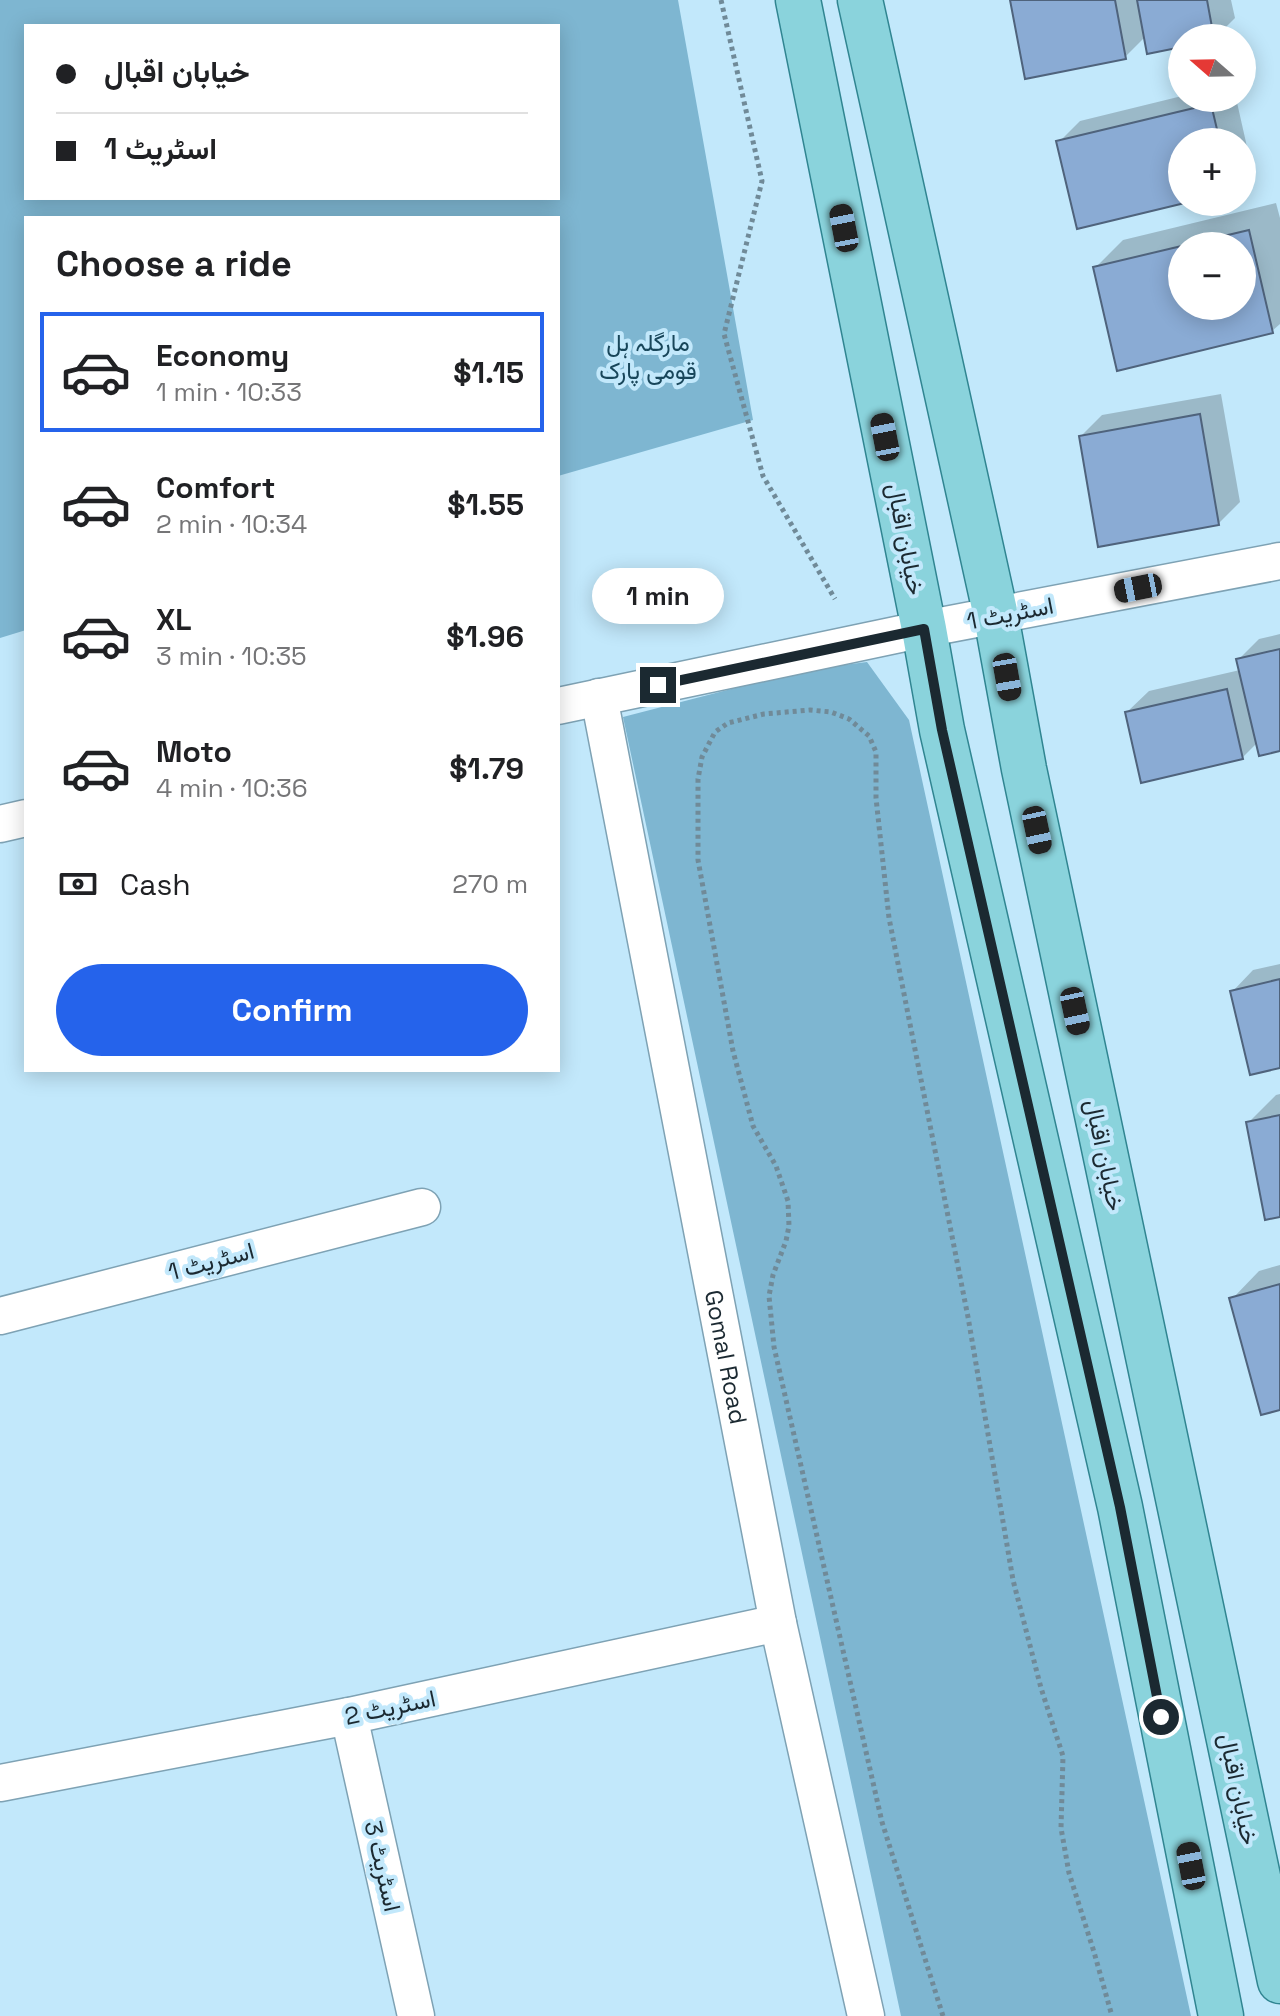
<!DOCTYPE html>
<meta charset="utf-8">
<style>
body{margin:0;font-family:"Space Grotesk",Vazirmatn,sans-serif;background:#f2f2f2;color:#202124;height:100vh;display:flex;flex-direction:column;font-size:30px;white-space:nowrap}
*{box-sizing:border-box;margin:0}
p{font-size:26px;color:#757577}
.icon{flex:none;width:44px;height:44px;fill:none;stroke:currentColor;stroke-width:2;stroke-linecap:round;stroke-linejoin:round}
.map{position:relative;flex:1;overflow:hidden}
.details{position:absolute;left:24px;top:216px;width:536px;height:856px;display:flex;flex-direction:column;background:#fff;border-radius:0px;box-shadow:0 4px 20px #0003}
.details>*{flex:none}
.banner{position:absolute;left:24px;top:24px;width:536px;height:176px;border-radius:0px;box-shadow:0 4px 20px #0003;display:grid;align-content:center;height:176px;padding:0 32px;background:#fff}
.needle{width:52px;rotate:290deg}
.fabs{position:absolute;left:1168px;top:24px;display:grid;gap:16px}
.fabs a{display:grid;place-items:center;width:88px;height:88px;border-radius:50%;background:#fff;box-shadow:0 4px 20px #0003;font-size:40px}
.end{position:absolute;width:36px;height:36px;margin:-18px;border:10px solid #1b2931;background:#fff;box-shadow:0 0 0 4px #fff}
.from{border-radius:50%}
.bubble{position:absolute;height:56px;border-radius:28px;background:#fff;box-shadow:0 4px 20px #0003;font-size:26px;font-weight:600;line-height:56px;text-align:center}
.car{position:absolute;width:24px;height:48px;margin:-24px -12px;border-radius:10px;box-shadow:0 0 6px 2px #0007;background:linear-gradient(#222 24%,#8ab4d8 0 40%,#222 0 76%,#8ab4d8 0 86%,#222 0)}
.banner b{display:flex;align-items:center;gap:28px;height:76px;font-size:30px}
.banner b+b{border-top:2px solid #e0e0e0}
.banner i{width:20px;height:20px;background:#202124}
ul{padding:0;list-style:none}
li{display:flex;align-items:center;gap:24px;height:120px;margin:0 16px 12px;padding:0 16px;border:4px solid transparent;border-radius:0px}
li div{flex:1}
li b{display:block;font-size:30px}
li em{font-style:normal;font-weight:600}
li.on{border-color:#2563eb}
li>.icon{width:72px;height:72px;stroke-width:1.5}
h2{padding:0 32px;font-size:36px;line-height:96px}
.pay{display:flex;align-items:center;gap:20px;height:88px;padding:0 32px;font-size:30px}
.pay p{margin-inline-start:auto}
.action{display:flex;gap:16px;margin-top:auto;padding:16px 32px}
.action a{flex:1;height:92px;border-radius:48px;background:#2563eb;color:#fff;font-size:32px;font-weight:600;line-height:92px;text-align:center}
.map>svg:first-child{display:block}
.forest{fill:#7eb6d1;fill-rule:evenodd}
.shadow{fill:#0003;fill-rule:evenodd}
.building{fill:#8aabd4;stroke:#4f637c;stroke-width:2;fill-rule:evenodd}
.lines{fill:none;stroke-linecap:round;stroke-linejoin:round}
.street-casing{stroke:#7ea2b4;stroke-width:39}
.primary-casing{stroke:#308591;stroke-width:47}
.path{stroke:#708a98;stroke-width:5;stroke-dasharray:4 4;stroke-linecap:butt}
.street{stroke:#fff;stroke-width:36}
.primary{stroke:#8ad3dc;stroke-width:44}
.route{stroke:#1b2931;stroke-width:10}
.labels{text-anchor:middle;dominant-baseline:central;stroke-width:8;stroke-linejoin:round;paint-order:stroke}
.park-label{font-size:24px;fill:#18465a;stroke:#c2e8fb}
.street-label{font-size:24px;fill:#1b2931;stroke:#c2e8fb}
</style>
<div class="map">
<svg width="1280" height="2016" viewBox="0 0 1280 2016">
<rect width="100%" height="100%" fill="#c2e8fb"/>
<path class="forest" d="M0,0h678l75,420 -195,56v-258h-532v412l-26,8zM26,26h532v172h-532z
M867,662l42,58 282,1296h-290l-278,-1299 182,-47z"/>
<path class="shadow" d="M1012,0h219l4,18 -20,20h-33v7l-36,-9 -21,21z
M1182,96v2h54l16,71 -10,10v-37h-60v60l-123,-60 21,-21z
M1276,203l4,15v106l-8,7 -153,37 -24,-100 28,-28zM1182,246h60v60h-60z
M1221,394l19,108 -22,22 -137,-88 21,-21z
M1280,634v115l-22,-7 -16,16 -115,-46 22,-21 91,-21 -2,-10 21,-21z
M1280,964v102l-48,-74 21,-22z
M1280,1094v121l-32,-92 28,-28z
M1280,1265v143l-48,-109 27,-28z"/>
<path class="building" d="M1010,0h105l11,59 -101,20z
M1137,0h70l7,38h-32v9l-35,7z
M1211,104l9,38h-38v60h7l-112,27 -21,-88z
M1249,230l24,103 -156,38 -24,-104zM1182,246h60v60h-60z
M1200,414l19,111 -121,22 -19,-111z
M1280,649v102l-21,5 -23,-97z
M1227,689l16,70 -102,24 -16,-71z
M1280,979v89l-30,7 -20,-84z
M1280,1115v102l-15,3 -19,-98z
M1280,1284v126l-19,5 -32,-117z"/>
<g class="lines">
<defs>
<g id="street">
<path id="s1" d="M599,697l179,926 88,393"/>
<path d="M558,706l366,-77 356,-68"/>
<path d="M0,824l26,-6"/>
<path d="M0,1316l422,-109"/>
<path d="M349,1716l67,300"/>
<path d="M0,1783l349,-67 429,-93"/>
</g>
<path id="primary" d="M798,0l126,629 18,101 178,777 101,509
M860,0l136,616 28,153 256,1212"/>
</defs>
<use href="#street" class="street-casing"/>
<use href="#primary" class="primary-casing"/>
<path class="path" d="M721,0l41,181 -38,153 39,142 72,123
M943,2016l-61,-194 -108,-475 -5,-51 4,-21 13,-34 3,-15 -1,-25 -12,-35 -23,-40 -20,-75 -35,-191v-81l4,-22 13,-25 13,-9 36,-9 46,-4 21,2 18,7 20,17 7,16v46l13,120 79,399 45,263 28,108 22,68 -2,72 8,45 25,79 18,64"/>
<use href="#street" class="street"/>
<use href="#primary" class="primary"/>
</g>
<g class="lines">
<path class="route" d="M658,685l266,-56 18,101 178,777 41,210"/>
</g>
<g class="labels">
<g class="park-label">
<text x="648" y="342">مارگلہ ہل<tspan x="648" dy="28">قومی پارک</tspan></text>
</g>
<g class="street-label">
<text transform="translate(906 539) rotate(79)">خیابان اقبال</text>
<text transform="translate(1010 613) rotate(-11)">اسٹریٹ 1</text>
<text transform="translate(1105 1155) rotate(78)">خیابان اقبال</text>
<text transform="translate(211 1261) rotate(-15)">اسٹریٹ 1</text>
<text stroke="none"><textPath href="#s1" startOffset="672">Gomal Road</textPath></text>
<text transform="translate(390 1707) rotate(-12)">اسٹریٹ 2</text>
<text transform="translate(1239 1789) rotate(78)">خیابان اقبال</text>
<text transform="translate(383 1866) rotate(77)">اسٹریٹ 3</text>
</g>
</g>
</svg>
<div class="fabs">
<a><svg class="needle" viewBox="-14 -14 28 28"><path d="M0-13l5 13h-10z" fill="#e53935"/><path d="M0 13l5-13h-10z" fill="#757577"/></svg></a>
<a>+</a>
<a>−</a>
</div>
<i class="end from" style="left:1161px;top:1717px"></i>
<i class="end" style="left:658px;top:685px"></i>
<div class="bubble" style="left:592px;top:568px;width:132px">1 min</div>
<i class="car" style="left:844px;top:228px;rotate:349deg"></i>
<i class="car" style="left:885px;top:437px;rotate:349deg"></i>
<i class="car" style="left:1138px;top:588px;rotate:259deg"></i>
<i class="car" style="left:1007px;top:677px;rotate:170deg"></i>
<i class="car" style="left:1037px;top:830px;rotate:168deg"></i>
<i class="car" style="left:1075px;top:1011px;rotate:168deg"></i>
<i class="car" style="left:1191px;top:1866px;rotate:349deg"></i>
<div class="banner">
<b><i class="from"></i>خیابان اقبال</b>
<b><i></i>اسٹریٹ 1</b>
</div>
<section class="details">
<h2>Choose a ride</h2>
<ul>
<li class="on"><svg class="icon" aria-label="car" viewBox="0 0 24 24"><path d="M5 17H2v-5l4-1 3-4h7l3 4 3 1v5h-3M9 17h6M6 11h13"/><circle cx="7" cy="17" r="2"/><circle cx="17" cy="17" r="2"/></svg><div><b>Economy</b><p>1 min · 10:33</p></div><em>$1.15</em></li>
<li><svg class="icon" aria-label="car" viewBox="0 0 24 24"><path d="M5 17H2v-5l4-1 3-4h7l3 4 3 1v5h-3M9 17h6M6 11h13"/><circle cx="7" cy="17" r="2"/><circle cx="17" cy="17" r="2"/></svg><div><b>Comfort</b><p>2 min · 10:34</p></div><em>$1.55</em></li>
<li><svg class="icon" aria-label="car" viewBox="0 0 24 24"><path d="M5 17H2v-5l4-1 3-4h7l3 4 3 1v5h-3M9 17h6M6 11h13"/><circle cx="7" cy="17" r="2"/><circle cx="17" cy="17" r="2"/></svg><div><b>XL</b><p>3 min · 10:35</p></div><em>$1.96</em></li>
<li><svg class="icon" aria-label="car" viewBox="0 0 24 24"><path d="M5 17H2v-5l4-1 3-4h7l3 4 3 1v5h-3M9 17h6M6 11h13"/><circle cx="7" cy="17" r="2"/><circle cx="17" cy="17" r="2"/></svg><div><b>Moto</b><p>4 min · 10:36</p></div><em>$1.79</em></li>
</ul>
<div class="pay"><svg class="icon" aria-label="cash" viewBox="0 0 24 24"><path d="M3 7h18v10H3z"/><circle cx="12" cy="12" r="2"/></svg>Cash<p>270 m</p></div>
<div class="action"><a>Confirm</a></div>
</section>
</div>
